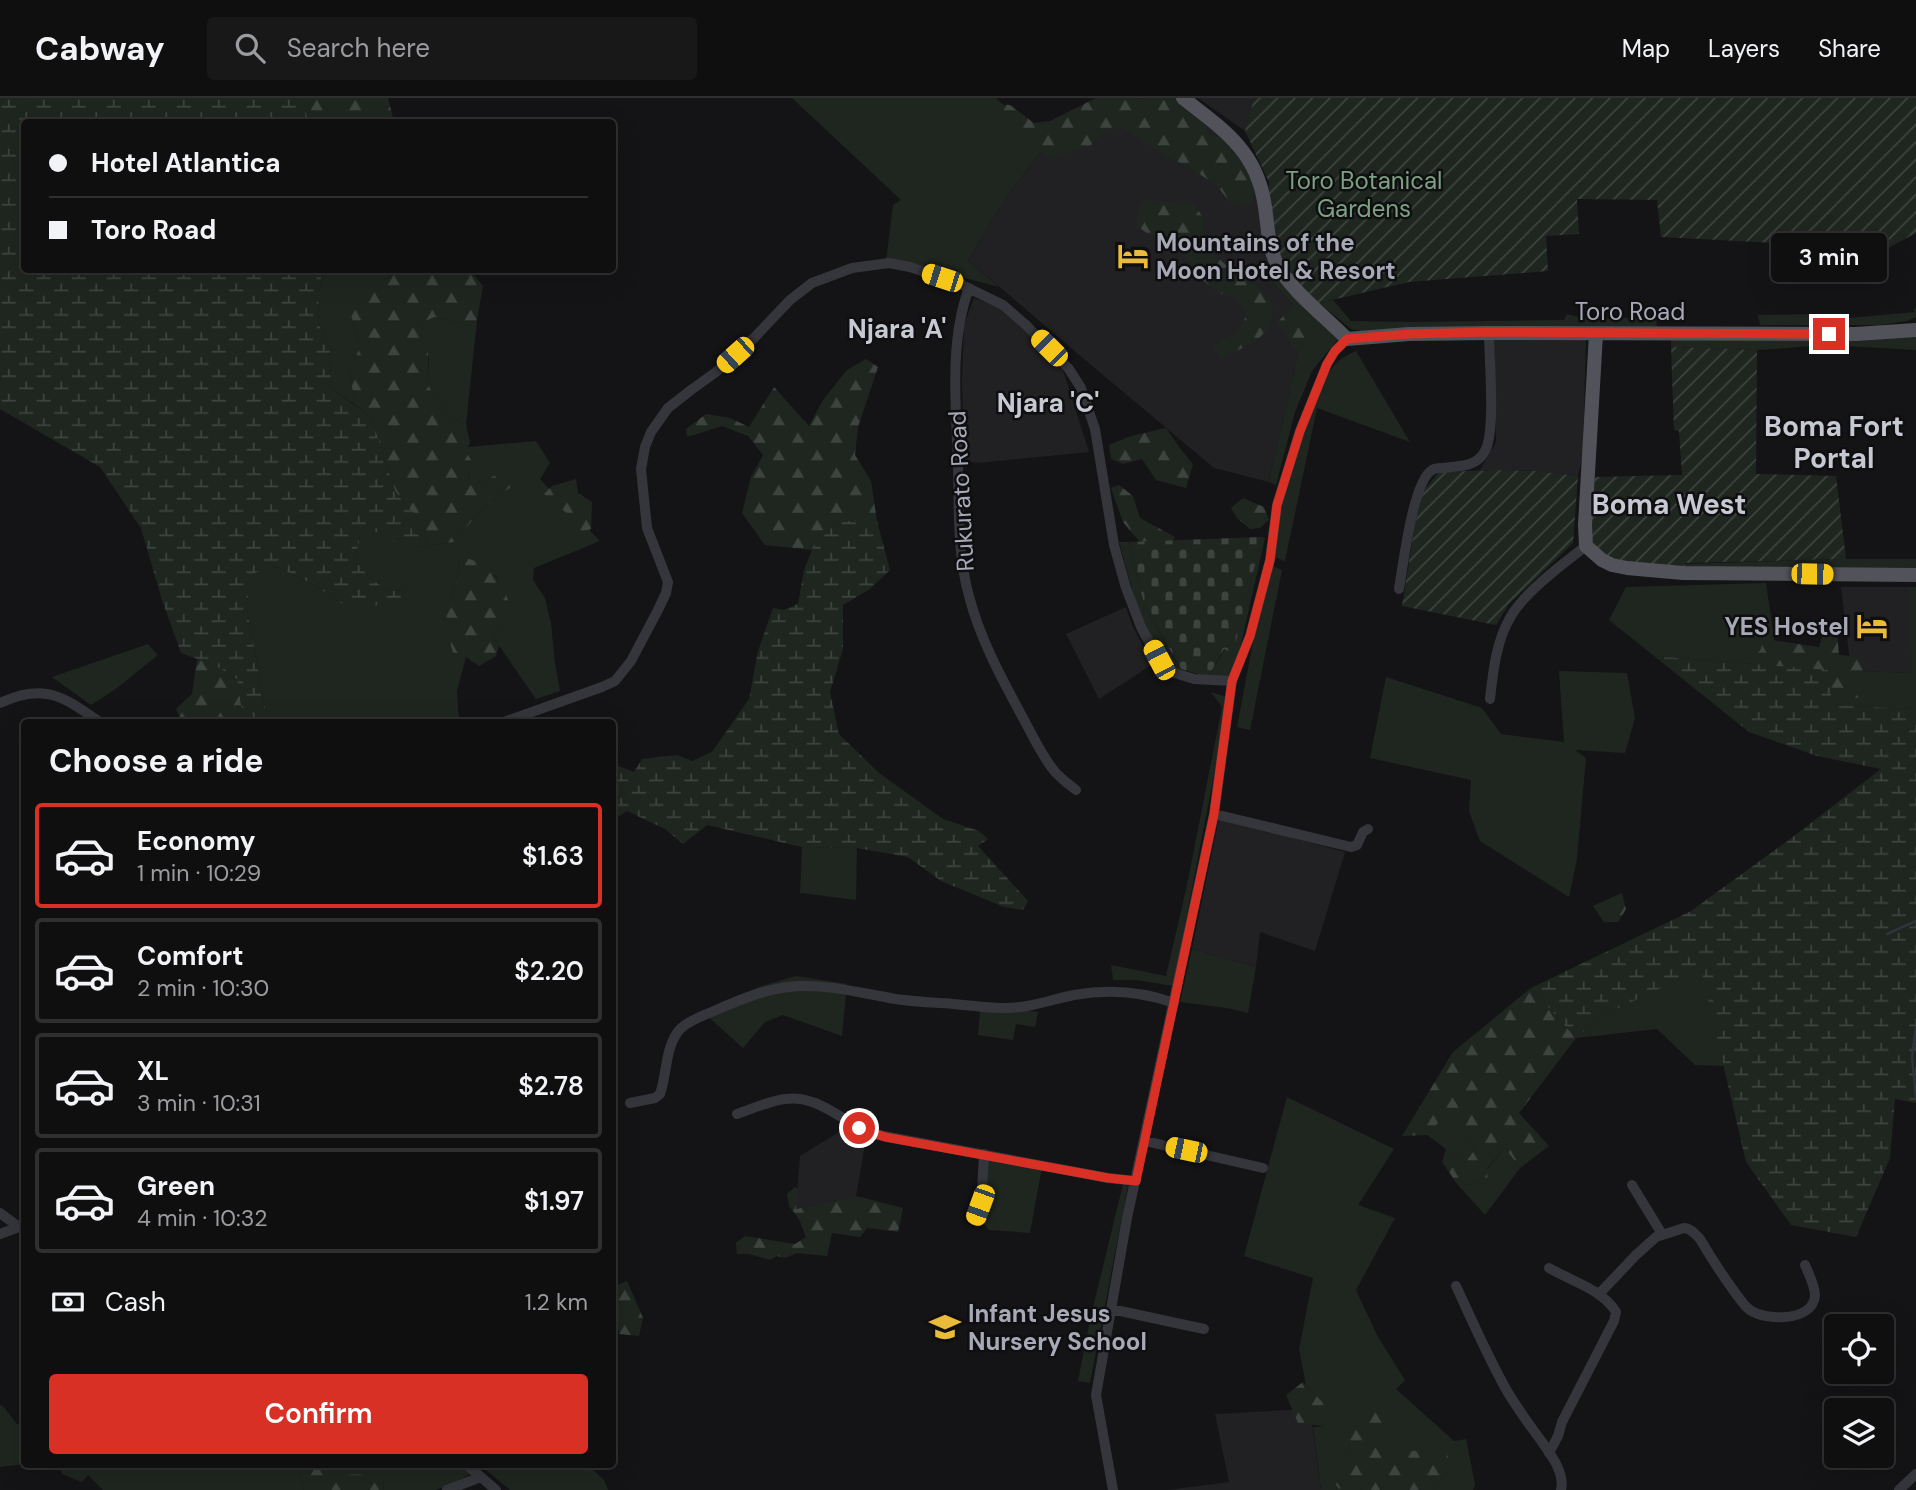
<!DOCTYPE html>
<meta charset="utf-8">
<style>
body{margin:0;font-family:"DM Sans",sans-serif;background:#181819;color:#f1f3f6;height:100vh;display:flex;flex-direction:column;font-size:26px;white-space:nowrap}
*{box-sizing:border-box;margin:0}
p{font-size:23px;color:#9b9c9f}
.icon{flex:none;width:38px;height:38px;fill:none;stroke:currentColor;stroke-width:2;stroke-linecap:round;stroke-linejoin:round}
.map{position:relative;flex:1;overflow:hidden}
.drawer{position:absolute;left:21px;top:621px;width:595px;height:749px;display:flex;flex-direction:column;background:#0f0f10;border-radius:7px;box-shadow:0 7px 28px #0002,0 0 0 2px #2f2f30}
.drawer>*{flex:none}
.hud{position:absolute;left:21px;top:21px;width:595px;height:154px;border-radius:7px;box-shadow:0 7px 28px #0002,0 0 0 2px #2f2f30;display:grid;align-content:center;height:154px;padding:0 28px;background:#0f0f10}
.buttons{position:absolute;left:1824px;top:1216px;display:grid;gap:14px}
.buttons a{display:grid;place-items:center;width:70px;height:70px;border-radius:7px;background:#0f0f10;box-shadow:0 7px 28px #0002,0 0 0 2px #2f2f30;font-size:35px}
.end{position:absolute;width:32px;height:32px;margin:-16px;border:9px solid #d93025;background:#fff;box-shadow:0 0 0 4px #fff}
.from{border-radius:50%}
.bubble{position:absolute;height:49px;border-radius:7px;background:#0f0f10;box-shadow:0 7px 28px #0002,0 0 0 2px #2f2f30;font-size:23px;font-weight:600;line-height:49px;text-align:center}
.car{position:absolute;width:21px;height:42px;margin:-21px -10px;border-radius:9px;box-shadow:0 0 5px 2px #0007;background:linear-gradient(#f5c518 24%,#345 0 40%,#f5c518 0 76%,#345 0 86%,#f5c518 0)}
.hud b{display:flex;align-items:center;gap:24px;height:66px;font-size:26px}
.hud b+b{border-top:2px solid #2f2f30}
.hud i{width:18px;height:18px;background:#f1f3f6}
ul{padding:0;list-style:none}
li{display:flex;align-items:center;gap:21px;height:105px;margin:0 14px 10px;padding:0 14px;border:4px solid #2f2f30;border-radius:7px}
li div{flex:1}
li b{display:block;font-size:26px}
li em{font-style:normal;font-weight:600}
li.active{border-color:#d93025}
li>.icon{width:63px;height:63px;stroke-width:1.5}
h2{padding:0 28px;font-size:32px;line-height:84px}
.pay{display:flex;align-items:center;gap:18px;height:77px;padding:0 28px;font-size:26px}
.pay p{margin-inline-start:auto}
.cta{display:flex;gap:14px;margin-top:auto;padding:14px 28px}
.cta a{flex:1;height:80px;border-radius:7px;background:#d93025;color:#fff;font-size:28px;font-weight:600;line-height:80px;text-align:center}
header{display:flex;align-items:center;gap:42px;box-sizing:border-box;height:98px;padding:0 35px;background:#0f0f10;border-bottom:2px solid #2f2f30}
header strong{font-size:33px}
nav{display:flex;gap:38px;margin-inline-start:auto;font-size:24px}
.search{width:490px;height:63px;background:#181819;display:flex;align-items:center;gap:18px;box-sizing:border-box;padding:0 24px;border-radius:7px;color:#9b9c9f;font-size:26px}
.map>svg:first-child{display:block}
.built{fill:#212023}
.green{fill:#1f2620}
.forest{fill:url(#forest-firs)}
.wetland{fill:url(#wetland-marsh)}
.cemetery{fill:url(#cemetery-stones)}
.garden{fill:url(#garden-furrows)}
.lines{fill:none;stroke-linecap:round;stroke-linejoin:round}
.stream{stroke:#2d343b;stroke-width:2.5}
.minor{stroke:#35363b;stroke-width:10}
.major{stroke:#52535a;stroke-width:14}
.route{stroke:#d93025;stroke-width:9}
.labels{text-anchor:middle;dominant-baseline:central;stroke-width:5;stroke-linejoin:round;paint-order:stroke}
.park-label{font-size:24px;fill:#7ea083;stroke:#0f0f11}
.poi-label{font-size:24px;font-weight:bold;fill:#a7aab6;stroke:#0f0f11;text-anchor:start}
.street-label{font-size:24px;fill:#a7aab6;stroke:#0f0f11}
.neighbourhood-label{font-size:26px;font-weight:bold;fill:#c7c9d2;stroke:#0f0f11}
.quarter-label{font-size:28px;font-weight:bold;fill:#c7c9d2;stroke:#0f0f11}
</style>
<header>
<strong>Cabway</strong>
<div class="search"><svg class="icon" aria-label="search" viewBox="0 0 24 24"><circle cx="10" cy="10" r="6"/><path d="M15 15l6 6"/></svg>Search here</div>
<nav><a>Map</a><a>Layers</a><a>Share</a></nav>
</header>
<div class="map">
<svg width="1916" height="1392" viewBox="0 0 1916 1392">
<defs>
<pattern id="forest-firs" width="22" height="20" patternUnits="userSpaceOnUse" patternTransform="scale(1.75)"><rect width="22" height="20" fill="#1f2620"/><path d="M5 1l3.5 6h-7zM16 11l3.5 6h-7z" fill="#3d433e"/></pattern>
<pattern id="wetland-marsh" width="20" height="14" patternUnits="userSpaceOnUse" patternTransform="scale(1.75)"><rect width="20" height="14" fill="#1f2620"/><path d="M1 5h8M5 5V1M11 12h8M15 12V8" fill="none" stroke="#3d433e"/></pattern>
<pattern id="cemetery-stones" width="16" height="16" patternUnits="userSpaceOnUse" patternTransform="scale(1.75)"><rect width="16" height="16" fill="#1f2620"/><path d="M2 7V4a2 2 0 0 1 4 0v3zM10 15v-3a2 2 0 0 1 4 0v3z" fill="#3d433e"/></pattern>
<pattern id="garden-furrows" width="10" height="10" patternUnits="userSpaceOnUse" patternTransform="scale(1.75)"><rect width="10" height="10" fill="#1f2620"/><path d="M-1 1l2-2M0 10L10 0M9 11l2-2" fill="none" stroke="#3d433e"/></pattern>
</defs>
<rect width="100%" height="100%" fill="#141416"/>
<path class="built" d="M1108,0h75l69,66 16,70 1,45 37,40 -37,163 -55,-14 -142,-119 -104,-89 42,-68 31,-40 -10,-20z
M1198,0h56l-9,33z
M974,200l27,10 33,30 30,35 25,79 -111,11 -14,-2 -2,-81 2,-55z
M1586,240l-3,117 -5,21 -42,-5 -56,-1 16,-28 -2,-103z
M1841,489h67l5,86 -62,-2z
M1126,509l7,20 20,37 -54,35 -33,-65z
M1219,720l126,34 -30,99 -55,-19 -4,35 -64,-18z
M857,1031l10,5 -11,62 -60,13 4,-53 42,-26z
M1310,1311l11,81h-153l61,-8 -14,-68z"/>
<path class="green" d="M792,0h204l35,34 10,20 -31,40 -42,68 31,27 -99,-26h-14l7,-56 8,-5z
M1269,166l69,75 -26,32 -17,41 -19,73 -7,-3 37,-163 -37,-40z
M322,172h102l-58,10 -15,36 10,29 -11,24 4,35 -22,-15 -3,-33 2,-11 -13,-21 1,-31z
M1333,202l18,21 60,1 153,-2 3,-6 15,4h74l1,10 -285,5 -21,-4 -32,-26z
M1916,210v9l-9,4 -26,4h-121l-2,-10 70,-1v6l87,-8 -1,-3z
M433,219l35,8 9,-5 -11,105 -16,-9 -23,-32 2,-25 -11,-34z
M1916,230v22l-88,-5 -71,5 -86,-3v-11z
M1356,253l54,91 -93,-34 -32,153 -14,-5c10,-45 35,-170 70,-197 4,-3 10,-5 15,-8z
M536,343l14,22 -10,16 60,62 -66,27 -1,12 12,18 6,25 4,40 5,28 -24,8 -43,-62 14,-14 1,-22 -12,-25 -37,-19 -2,24 -11,31 20,45 -9,34 2,30 -9,2h-182l-22,-119 10,-33 21,-4 36,17 32,22 63,-16 -21,1 -20,-16 -12,-17 5,-21 20,-6c26,22 43,15 74,11l28,-33 28,-21 -14,-13 -24,11c-3,-12 -9,-27 -4,-39z
M1262,439l3,1 -33,146 -24,-7 17,-28 8,3z
M1119,444h9l17,65 36,63h-9l-32,-52z
M1846,461h70v13l-231,-2v-6z
M1271,467l11,5 -32,160 -13,-3 16,-85z
M1766,485l12,83 -124,-10 -45,-36 17,-33z
M1908,489h8v122l-84,-4 -3,-8 -1,-27 84,3z
M148,546l10,11 -41,33 -26,17 -39,-28z
M1559,573l68,2 8,45 -10,35 -50,-3 11,8 -9,101 -8,38 -89,-56 -11,-30 2,-31 -101,-22 16,-81 96,31 19,26 63,8z
M1211,594l18,6 -56,288 -36,-6h-24l-2,-15 55,11 21,-91 35,-178z
M802,749l55,1 -1,52 -55,-7 -1,2z
M1192,851l64,18 -8,46 -21,-5 -47,-6z
M1701,870l23,98 -29,-1 -38,-36 -81,9 26,-22z
M796,878l51,8 -5,52 -59,-21 -18,7 -22,26 -41,-37 57,-24z
M933,901l105,13 -3,15 -19,-3 -3,16 -35,-5 2,-24z
M1287,999l107,52 -36,56 37,13 -39,72 22,47 27,43 -9,9 58,52 12,-2 9,45 -2,6h-40l15,-20 -60,-19 -10,-21 27,-16 -56,26 2,20 10,30h-40l-8,-63 11,-1 8,-13 -26,-28 -7,-36 14,-71 -69,-22z
M1450,1011l25,40 -10,14 -38,-28z
M1505,1050l15,20 -35,47 -27,-30 30,-2 -1,-14z
M987,1059l55,10 -12,66 -41,-3 -11,-14z
M1123,1086l5,2 -38,197 -12,-2 12,-61z
M0,1307l3,1 14,18 7,1v39l-24,3z
M60,1367h237l7,25h-201l-15,-15 -6,7 -20,-8z
M335,1367h130l9,7 -22,12 -16,6h-53l1,-9 -43,-1z
M480,1367h108l16,15 4,10h-98z"/>
<path class="forest" d="M303,0h85l6,24h-86z
M1096,0h41l3,2 3,-2h40l20,16 3,19 21,7 20,27 8,21 -4,18 -20,-3 -15,-18 -27,-18 -23,-11 -45,-29 -17,5 -14,14 -42,12 -13,-12 -15,-7 -24,-35 14,1 24,18 16,-2z
M1144,102l49,4 10,13v26l26,25 25,14 19,24 -3,21 -14,14 -35,18 -8,-13 25,-14 8,-16c-12,-29 -18,-14 -34,-28 -15,-12 -25,-29 -36,-45l-16,-1 -23,-16v-17z
M424,172h46l13,16 -6,34 -9,5 -34,-8 -16,8c14,20 10,37 9,59l23,32 16,9 4,17 -4,10 7,11 -5,9 4,14 24,-11 7,-12 9,7 -2,18 -28,21 -28,33 -28,4 -2,-20 -29,-35 -24,-74 -17,-13 -4,-35 11,-24 -10,-29 15,-37z
M1293,207l19,18 3,23 -10,10 -13,-10 -8,-16 -7,-7z
M866,261l12,8 -20,60 -3,28 16,26 6,40h-36l-24,16 -5,13 -47,-5 -23,-32 9,-36 12,-22 -15,-19 -26,-10 -35,11 -1,-8 20,-15 24,4 19,9 25,-40 35,39 14,-26 24,-30z
M1166,330l16,23 11,13 -7,24 -30,-8 -14,-21 -19,5 -12,-5 -2,-14 22,-9z
M576,381l2,14 14,9 -1,27 -15,5 -6,-18 -26,-22 8,-8z
M1119,387l14,11 7,22 35,19 -5,7 -31,-3 -16,-19 -12,-34z
M1243,400l21,9 5,13 -9,8 -10,1 -13,-11 -6,-10z
M459,459c23,2 42,20 49,43 2,6 0,16 -1,23l-14,14 6,9 -3,10 -17,10 -13,-9 -12,-1 -5,-17 -3,-27 11,-31z
M1825,530l12,3 2,24 20,2 10,33 -4,8 -36,-1 -67,-23 -11,-16 9,-7 4,-12 55,8z
M197,561l19,7 21,13 7,44h-62l-6,-14 16,-15z
M1622,795l4,16 -8,13h-14l-11,-16z
M1531,890l45,50 -57,75 30,33 -29,22 -15,-20 -18,20 1,15 -30,2 -16,-23 4,-13 19,14 10,-14 -25,-39 -23,25 -25,1 51,-84z
M795,1089l3,2 -2,20 60,-13 47,12 -5,24 -31,-4 -7,9 -28,-4 -5,23 -30,-3 -12,5 -8,-2 -7,4 -21,-6h-12l-1,-11 9,-7 50,8 11,-7 -7,-18 -10,-13 -2,-12z
M627,1183l16,37 -4,18 -20,-2 -2,-16 -4,-1v-30z
M1303,1284l30,31 -9,13 -26,-3 -12,-28z
M1365,1310l42,5 -28,17 9,21h60v19l-15,20h-72l-5,-9 -17,8 -10,-14 22,-15 -2,-20z
M297,1367h38l5,10 35,-1 9,7 -1,9h-79z"/>
<path class="wetland" d="M0,0h303l5,24h-284v148h298l-3,23 -1,31 13,21 -2,11 3,33 39,28 24,74 29,35 2,20c-23,1 -28,0 -46,-15l-20,6 -5,21 12,17 20,16 21,-1 8,11 -30,4 -41,1 -32,-22 -36,-17 -21,5 -10,32 22,119h-24l-7,-44 -21,-13 -35,-13 -19,-53 -21,-72 -41,-61 -100,-58z
M841,423h36l13,49 -20,19 -27,16v44l-13,43 9,42 40,39 64,46 36,12 9,8 -10,7 50,55 -5,9 -19,-3 -63,-26 -33,-24 -51,-9 -55,-1 -95,-22 -24,19 -18,-15 -38,-18 -14,9v-56l21,8 8,-13 35,-4 15,6 20,-9 37,-53 9,-48 15,-43 11,2 14,-6 6,-34 13,-33z
M1654,558l174,14 4,35 84,4v394l-21,-4 -5,59 -34,79 -65,-12 -45,-63 -45,-193 -99,47 -26,22 -45,-50 160,-77 99,-72 91,-70 -64,-13 -68,-24z"/>
<path class="cemetery" d="M1262,439l-29,116 -9,-4 -16,28 -27,-8 -36,-62 -17,-65z"/>
<path class="garden" d="M1254,0h662v135l-30,16 -225,-12 -4,-37 -80,-1 2,35 -33,2 2,35 -139,11 -90,21 -15,-11 -24,-30 -12,-62 1,-18 -24,-51z
M1671,249l86,3 -1,124 80,2 10,83 -161,4v7l-69,-9 -12,-5 -11,-13 -2,-14 4,-52 87,-2 -3,-44 -5,-1z
M1495,372l41,1 42,5 -5,67 -64,61 -13,21 -94,-19 13,-82 9,-34 15,-18z"/>
<g class="lines">
<path class="stream" d="M1887,836l29,-13
M1916,929l-4,30 4,41"/>
<path class="minor" d="M969,190c-20,54 -13,119 -11,175 1,44 -1,90 11,133 11,43 33,83 54,122 10,18 19,39 33,55 6,6 13,12 20,17
M1399,491c4,-23 14,-108 33,-119 3,-2 7,-2 10,-2 17,-2 35,-1 43,-17 11,-20 4,-93 4,-118
M1490,601c3,-27 6,-58 21,-83 14,-24 53,-53 75,-70
M0,605c45,-21 64,-6 101,20
M501,625l101,-36 13,-6 16,-20 27,-51 8,-17 2,-11 -21,-54 -6,-59 4,-22 6,-15 17,-24 23,-18 25,-18 38,-34 36,-38 22,-17 40,-15 37,-5 21,4 50,17 43,21 23,20 43,44 12,19 14,41 19,116 12,43 15,39 18,33 16,13 19,6 38,2
M1214,716l137,33 6,-2 6,-13 5,-3
M630,1005l25,-5 5,-4c7,-20 5,-43 17,-61 7,-11 26,-17 37,-22 27,-12 56,-24 86,-25 29,-1 56,6 85,11 22,5 46,5 68,7 16,1 32,4 48,4 26,1 48,-8 73,-13 34,-6 67,-4 100,8
M737,1016c15,-5 32,-13 48,-15 33,-5 59,24 88,35l235,44 28,3
M1145,1043l118,27
M1632,1087l30,49
M0,1115l19,14
M975,1120l7,-27 2,-37
M0,1136l24,-9
M1549,1170c22,13 53,21 67,44l-2,9 -52,101 -4,14 -9,17
M1456,1188c14,30 28,62 44,92 11,23 27,43 42,64 9,13 23,31 19,48
M1599,1196l37,-39 20,-18 28,-9c7,0 11,6 16,11 11,19 23,37 36,55 5,6 8,12 14,16 16,11 62,12 65,-14 0,-10 -6,-22 -10,-31
M1111,1211l93,20
M467,1367l29,25
M447,1392l34,-13
M1113,1392l-17,-95 31,-177 87,-404 18,-133 18,-45 20,-76 7,-55 23,-74 27,-67 8,-13 12,-12
M1899,1392l17,-16"/>
<path class="major" d="M1183,0c38,30 72,51 81,103 4,21 3,44 13,63 13,26 50,54 70,75l62,-5 80,-1 367,1 60,-4
M1596,236l-11,191 1,21 16,14 10,5 15,3 56,5 233,2"/>
</g>
<g class="lines">
<path class="route" d="M859,1030l26,9 223,41 28,3 78,-367 18,-133 18,-45 20,-76 7,-55 23,-74 27,-67 8,-13 12,-12 62,-5 80,-2 340,2"/>
</g>
<defs>
<symbol id="hotel-bare" viewBox="-9 -9 18 18"><path d="M-6-4.5h1.5V1H6V5H4.5V3h-9V5H-6ZM-4 0a1.8 1.8 0 1 1 3.6 0ZM.5 0V-2.5h3Q6-2.5 6 0Z" fill="#eabb38" stroke="#0f0f11" stroke-width="2.5" paint-order="stroke"/></symbol>
<symbol id="school-bare" viewBox="-9 -9 18 18"><path d="M0-5L7-2L0 1L-7-2ZM-4 1L0 2.5L4 1V4Q0 6-4 4Z" fill="#eabb38" stroke="#0f0f11" stroke-width="2.5" paint-order="stroke"/></symbol>
</defs>
<g fill-rule="evenodd">
<use href="#hotel-bare" x="1111" y="136" width="44" height="44"/>
<use href="#hotel-bare" x="1850" y="506" width="44" height="44"/>
<use href="#school-bare" x="923" y="1207" width="44" height="44"/>
</g>
<g class="labels">
<g class="park-label">
<text x="1364" y="82">Toro Botanical<tspan x="1364" dy="28">Gardens</tspan></text>
</g>
<g class="poi-label">
<text x="1156" y="144">Mountains of the<tspan x="1156" dy="28">Moon Hotel &amp; Resort</tspan></text>
<text x="1849" y="528" text-anchor="end">YES Hostel</text>
<text x="968" y="1215">Infant Jesus<tspan x="968" dy="28">Nursery School</tspan></text>
</g>
<g class="street-label">
<text x="1630" y="213">Toro Road</text>
<text transform="translate(961 393) rotate(-93)">Rukurato Road</text>
</g>
<g class="neighbourhood-label">
<text x="897" y="231">Njara 'A'</text>
<text x="1048" y="305">Njara 'C'</text>
</g>
<g class="quarter-label">
<text x="1834" y="328">Boma Fort<tspan x="1834" dy="32">Portal</tspan></text>
<text x="1669" y="406">Boma West</text>
</g>
</g>
</svg>
<div class="buttons">
<a><svg class="icon" aria-label="locate" viewBox="0 0 24 24"><circle cx="12" cy="12" r="6"/><path d="M12 2v4M12 18v4M2 12h4M18 12h4"/></svg></a>
<a><svg class="icon" aria-label="layers" viewBox="0 0 24 24"><path d="M12 4l9 5-9 5-9-5zM3 14l9 5 9-5"/></svg></a>
</div>
<i class="end from" style="left:859px;top:1030px"></i>
<i class="end" style="left:1829px;top:236px"></i>
<div class="bubble" style="left:1771px;top:135px;width:116px">3 min</div>
<i class="car" style="left:942px;top:180px;rotate:288deg"></i>
<i class="car" style="left:1049px;top:250px;rotate:315deg"></i>
<i class="car" style="left:735px;top:257px;rotate:228deg"></i>
<i class="car" style="left:1812px;top:476px;rotate:91deg"></i>
<i class="car" style="left:1159px;top:562px;rotate:332deg"></i>
<i class="car" style="left:1186px;top:1052px;rotate:282deg"></i>
<i class="car" style="left:980px;top:1107px;rotate:200deg"></i>
<div class="hud">
<b><i class="from"></i>Hotel Atlantica</b>
<b><i></i>Toro Road</b>
</div>
<section class="drawer">
<h2>Choose a ride</h2>
<ul>
<li class="active"><svg class="icon" aria-label="car" viewBox="0 0 24 24"><path d="M5 17H2v-5l4-1 3-4h7l3 4 3 1v5h-3M9 17h6M6 11h13"/><circle cx="7" cy="17" r="2"/><circle cx="17" cy="17" r="2"/></svg><div><b>Economy</b><p>1 min · 10:29</p></div><em>$1.63</em></li>
<li><svg class="icon" aria-label="car" viewBox="0 0 24 24"><path d="M5 17H2v-5l4-1 3-4h7l3 4 3 1v5h-3M9 17h6M6 11h13"/><circle cx="7" cy="17" r="2"/><circle cx="17" cy="17" r="2"/></svg><div><b>Comfort</b><p>2 min · 10:30</p></div><em>$2.20</em></li>
<li><svg class="icon" aria-label="car" viewBox="0 0 24 24"><path d="M5 17H2v-5l4-1 3-4h7l3 4 3 1v5h-3M9 17h6M6 11h13"/><circle cx="7" cy="17" r="2"/><circle cx="17" cy="17" r="2"/></svg><div><b>XL</b><p>3 min · 10:31</p></div><em>$2.78</em></li>
<li><svg class="icon" aria-label="car" viewBox="0 0 24 24"><path d="M5 17H2v-5l4-1 3-4h7l3 4 3 1v5h-3M9 17h6M6 11h13"/><circle cx="7" cy="17" r="2"/><circle cx="17" cy="17" r="2"/></svg><div><b>Green</b><p>4 min · 10:32</p></div><em>$1.97</em></li>
</ul>
<div class="pay"><svg class="icon" aria-label="cash" viewBox="0 0 24 24"><path d="M3 7h18v10H3z"/><circle cx="12" cy="12" r="2"/></svg>Cash<p>1.2 km</p></div>
<div class="cta"><a>Confirm</a></div>
</section>
</div>
